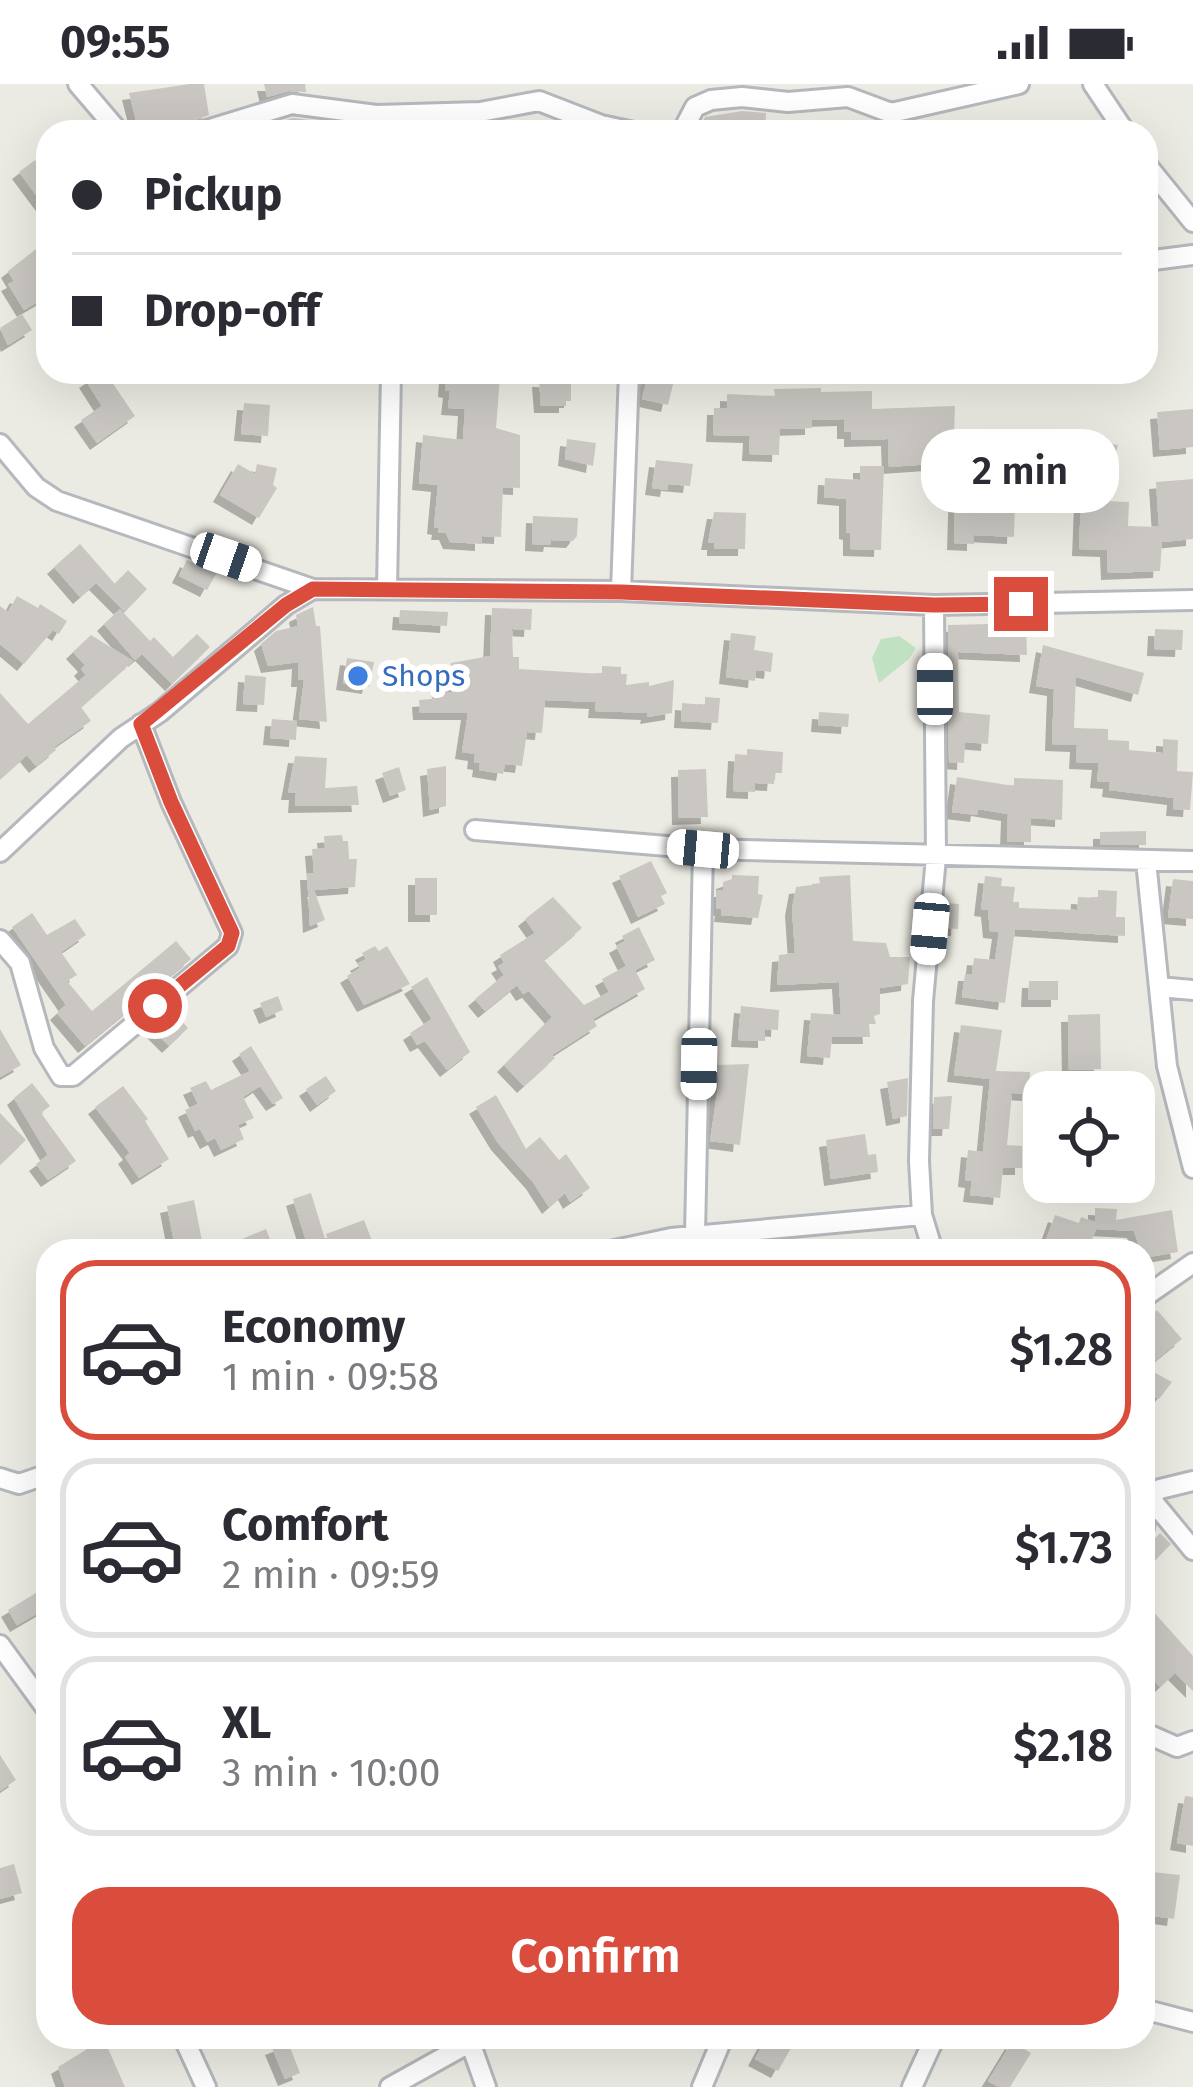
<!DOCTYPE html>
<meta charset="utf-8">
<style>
body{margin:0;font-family:"Fira Sans",sans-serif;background:#f7f7f7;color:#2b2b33;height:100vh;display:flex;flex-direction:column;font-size:45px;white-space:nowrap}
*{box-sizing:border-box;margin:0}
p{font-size:39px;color:#7c7c81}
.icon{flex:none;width:66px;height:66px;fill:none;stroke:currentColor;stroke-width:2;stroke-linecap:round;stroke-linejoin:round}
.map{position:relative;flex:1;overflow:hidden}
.panel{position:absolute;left:36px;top:1155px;width:1119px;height:810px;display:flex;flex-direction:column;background:#fff;border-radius:36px;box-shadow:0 12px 48px #0002}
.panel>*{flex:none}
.banner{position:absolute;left:36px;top:36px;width:1122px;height:264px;border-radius:36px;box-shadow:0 12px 48px #0002;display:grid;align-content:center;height:264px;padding:0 36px;background:#fff}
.controls{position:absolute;left:1023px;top:987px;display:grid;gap:24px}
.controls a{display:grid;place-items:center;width:132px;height:132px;border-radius:24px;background:#fff;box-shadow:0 12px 48px #0002;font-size:60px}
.end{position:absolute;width:54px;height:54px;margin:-27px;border:15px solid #da4c3c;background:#fff;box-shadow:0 0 0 6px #fff}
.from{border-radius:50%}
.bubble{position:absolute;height:84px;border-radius:36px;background:#fff;box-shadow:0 12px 48px #0002;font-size:39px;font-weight:600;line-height:84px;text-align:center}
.car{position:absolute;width:36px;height:72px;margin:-36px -18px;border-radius:15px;box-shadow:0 0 9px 3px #0007;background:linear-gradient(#fff 24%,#345 0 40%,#fff 0 76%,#345 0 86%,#fff 0)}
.banner b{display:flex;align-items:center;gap:42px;height:114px;font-size:45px}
.banner b+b{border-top:3px solid #e1e1e2}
.banner i{width:30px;height:30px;background:#2b2b33}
ul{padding:21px 0 0;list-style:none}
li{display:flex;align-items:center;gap:36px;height:180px;margin:0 24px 18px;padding:0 12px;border:6px solid #e1e1e2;border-radius:36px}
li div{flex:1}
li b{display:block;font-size:45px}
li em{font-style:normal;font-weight:600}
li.current{border-color:#da4c3c}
li>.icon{width:108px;height:108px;stroke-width:1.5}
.primary-button{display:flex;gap:24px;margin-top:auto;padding:24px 36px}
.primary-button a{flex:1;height:138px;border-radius:36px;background:#da4c3c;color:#fff;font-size:48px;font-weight:600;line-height:138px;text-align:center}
.status{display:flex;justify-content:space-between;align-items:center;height:84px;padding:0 60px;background:#fff;direction:ltr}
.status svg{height:33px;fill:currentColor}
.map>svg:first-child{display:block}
.green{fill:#c1e2c2}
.building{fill:#cac7c2;filter:url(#shadow)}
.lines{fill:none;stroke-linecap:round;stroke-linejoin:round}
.minor-casing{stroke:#b5b8bc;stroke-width:24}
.minor{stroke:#fff;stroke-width:18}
.route{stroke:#da4c3c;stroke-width:15}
.shop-dot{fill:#3f7fe0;stroke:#fff;stroke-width:4.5}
.labels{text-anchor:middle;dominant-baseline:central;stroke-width:12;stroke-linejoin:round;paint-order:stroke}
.shop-label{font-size:30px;fill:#366cbe;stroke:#fff;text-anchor:start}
</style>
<div class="status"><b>09:55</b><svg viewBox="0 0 49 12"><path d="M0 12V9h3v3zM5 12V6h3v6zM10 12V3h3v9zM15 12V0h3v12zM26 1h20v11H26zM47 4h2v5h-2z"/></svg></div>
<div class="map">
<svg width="1193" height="2003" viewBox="0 0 1193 2003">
<defs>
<filter id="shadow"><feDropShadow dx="-7" dy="7" stdDeviation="0" flood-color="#0004"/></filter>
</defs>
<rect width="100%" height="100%" fill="#ecebe3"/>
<path class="green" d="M899,552l17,12 -7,11 -30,24 -7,-25 9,-19z"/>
<path class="building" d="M190,0h14l5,31 -18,7 -4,10h-48l-10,-39z
M264,0h41l1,8 -17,-1 -22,6z
M742,27l24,2 -1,19h-68l8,-15z
M293,34l17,2 1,12h-65z
M35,76l13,19v32l-29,-39z
M36,165l11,18 -6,4 7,12v13l-24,14 -16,-26 6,-3 -6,-10z
M22,230l10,16 -24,15 -8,-17z
M100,288h5l30,44 -38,27 -16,-23 21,-14 -16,-25z
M457,288l43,5 -4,51 24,7v53l-17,-1 -2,50 -19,-1v8l-32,-2 -4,-9h-8l1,-5 -5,-1 4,-42 -19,-2 4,-48 40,5 2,-31 -17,-1 2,-17 -5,-1 1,-15 11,1z
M649,288h27l-8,33 -26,-6z
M539,296l32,1v20h-5v5h-25z
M821,304v4l51,-1v18l83,-3 -2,58h22v6l41,1 -2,66 -40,-2v9l-20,-1 2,-65 -24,-1v-13l-43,3 -1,-28 -37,1v-8h-7v-13l-32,1v8l-32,1 -1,26 -30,-1 1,-18 -37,-1 1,-27h13v-14l48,2 -1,-7z
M244,319l26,2 -2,31 -27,-2z
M1193,325v38l-33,3 -3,-38z
M567,355l29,4 -3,23 -28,-7z
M1094,357l24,4 -3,13 -24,-3z
M656,376l37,4 -3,22 -22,-2 -1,6 -15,-2z
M238,380l17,10 2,-10 20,4 -4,17 4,3 -18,30 -39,-23z
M860,382h24l-3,84 -31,-1v-16l-4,-1v-33l-22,-2 1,-19 35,2z
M1193,395v60l-31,3 -2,29 -52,2 -1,-23 -28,-1 2,-49 48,2 -1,24 31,1 -3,-45z
M714,428l32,1 -1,36h-31v-6h-6z
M533,432l45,2 -1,18 -4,5 -22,-1 -1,5 -18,-1z
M80,460l35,40 13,-14 19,19 -22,23 -29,-29 -16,14 -26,-30z
M187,476l29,14 -9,16 -28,-14z
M17,512l21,12 2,-4 27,17 -8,13 -6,-4 -29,34 -24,-20v-38l8,6z
M313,523l3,19h4l7,96 -28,-3 5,-39h-6l1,-18 -31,4 -7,-22 15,-13 22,-5 -2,-11z
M492,524l40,1 -1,21 -19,-1 1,28h6v12l83,5v-8l19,1v7h6l-1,11 23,-3v4l25,-6 -2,33 -25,4 1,-4 -53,-2 1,-9 -51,-2 -3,33 -15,-1 -5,34 -17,-2 -2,10 -24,-4 1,-7 -6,-1 1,-8 -13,-2 6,-39h-48l-1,-13 13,-1 -1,-6 20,-1v-29l39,-7z
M120,525l30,32 4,-4 19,20 24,-23 13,13 -38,37 -30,-30 -7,6 -31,-36z
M400,526l48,2 -1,14 -48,-3z
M990,540v3l36,-1 1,29 -69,-3 1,60 31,3 -2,29 -23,-2 -1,21 -15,-1 -1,-137z
M1155,545l28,1 -1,20 -28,-1z
M731,549l25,3 -2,14 19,3 -2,19 -15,-2 -1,11 -29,-4z
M91,551l42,26 -52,46 10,14 -37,26 2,3 -20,16 -9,-11 -27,24v-86l28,31 58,-49 -5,-6 4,-4 -12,-13z
M1043,561l101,28 -6,22 -62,-18 -2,51 34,1v11l21,1v9l34,3v-14l15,1 -1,31 16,1 -3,38 -17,-1 1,-11 -65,-8 1,-8 -13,-1 2,-18 -23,-1 1,-17 -25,-1 2,-55 -18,-3z
M347,574l27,4 -5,25 -26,-4z
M245,591l21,2 -2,28 -21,-1z
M705,613l15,1 -2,25 -37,-2 1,-18 23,2z
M819,628l30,2 -1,13 -30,-2z
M272,635l25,2 -1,19 -26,-2z
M747,665l36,3 -1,21h-7l-1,11 -19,-1v9l-22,-1 2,-37 12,1z
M295,672l32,2 -2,30 32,-2 2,19 -64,1 1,-13h-8z
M446,682v40l-16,4 -3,-41z
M399,683l7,23 -16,6 -8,-23z
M706,685l2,48 -29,1 -1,-48z
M957,693l57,9v-8l49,2 -1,40 -31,-2v24h-24l1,-28 -30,-5 -1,6 -25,-3z
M1146,747v14h-46v-13z
M342,751l1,6h5l1,18h8l-2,28 -41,3 11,30 -15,6 -3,-53h7l-2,-24 13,-1 -1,-12z
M651,777l16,32 -6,3 4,8 -27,13 -19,-41z
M732,791l27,1 -1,18 5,1 -5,23 -37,-3 1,-6h-6l1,-19h6v-8l9,-3z
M850,791l3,66 33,2 4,14h20l-2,27 -28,4v26l-6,2 2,8h-7l1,13h-38l-2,21 -23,-2 4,-43 30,2 -2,-33 -62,3 2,-30 16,-2 -3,-44 4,-22 24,-3 -1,-7z
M985,792l17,2 -1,8 14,1 -2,15h6v6l58,2 1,-13 20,1v-8l19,1 -1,26h9v19l-110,-7 -10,74 -43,-6 3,-23h7l2,-16 21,2 4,-28 -9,-1 -2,-21 -7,-1z
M415,794h22v37h-22z
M1173,795l20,2v38l-25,-2z
M553,813l29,31 -38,32 40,45 25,-13 -7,-13 24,-13 -10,-20 9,-5 -3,-5 17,-9 16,33 -20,10 10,19 -52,30 4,7 -45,29 3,3 -31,28 -20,-21 48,-48 -23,-26 -6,3 -6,-9 -32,26 -10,-12 29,-24 -6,-9 6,-3 -4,-8 35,-22 -10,-14z
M945,819l14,1 -1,25 -15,-1z
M32,829l15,22 28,-16 11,16 -25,17 16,23 -10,6 25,30 84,-70 15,18 -106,87 -28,-33 9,-8 -54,-78z
M375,862l4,5 8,-5 23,38 -46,21 -17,-29 13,-8 -3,-4 9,-5 -4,-6z
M427,893l43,75 -23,18 -22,-29 -8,4 -7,-12 22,-14 -21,-32z
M1029,897h29v19h-30z
M278,912l5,14 -17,7 -6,-14z
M741,922l38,4 -1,20 -13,-1v12l-27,-1z
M172,926l16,18 -19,18 -18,-18z
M1100,930l1,55 -32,1 -1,-55z
M961,941l41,5 -6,41 34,1 -1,22 -17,-1 -5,52 15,1v22h-19l-3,30 -30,-3 2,-14 -7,-1 3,-30 15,2 7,-73 -36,-4z
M0,945l21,36 -21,12z
M251,962l32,52 -10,6 -13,-18 -17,11 11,21 -16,7 6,14 -23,11 -6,-12 -8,4 -7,-13 -5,2 -10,-21 13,-6 -8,-16 16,-7 5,9 39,-19 -11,-17z
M749,980l-9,81 -30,-4 9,-61 -3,-15z
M326,992l10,15 -19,14 -11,-16z
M908,994l-1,38 -14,3 -6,-37z
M32,999l18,23 -9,7 35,48 -28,19 -12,-16 12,-9 -34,-57z
M123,1002l25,33 -3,2 24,38 -30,19 -14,-21 5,-4 -35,-46z
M496,1011l30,54 14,-12 19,23 7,-6 24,34 -20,14 -5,-9 -16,14 -16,-25 -35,-39 -22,-36z
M952,1012l-3,33h-16l1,-32z
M0,1029l26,27 -26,25z
M865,1050l3,21 8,-1 2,18 -47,7 -5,-39z
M311,1109l14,46 -18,5 -14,-45z
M194,1116l8,41 -27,6 -8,-41z
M1095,1124l22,1 -1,11 56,-10 6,42 -35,6 -9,-27 -38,-2 -8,22h-46l13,-36 24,8 2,-6 14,5z
M364,1136l12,31h-43l-7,-17z
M266,1145l7,18 -11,4h-49z
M1157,1226l25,29 -36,29 26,14 -13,17 -16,-9v-69z
M1160,1449l11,11 -28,29v-22z
M39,1507l9,16 -31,18 -9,-15z
M1143,1516l50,56v35l-18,-18 -15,14 -17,-19z
M0,1671l16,25 -16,11z
M1185,1712l8,1v49l-16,-3z
M14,1780l8,29 -22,6v-31z
M1152,1788l28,3 -6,44 -28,-4z
M767,1953l24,11 -13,23 -23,-12z
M288,1958l12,31 -15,6 -13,-31z
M1012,1958l19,11 -21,34h-11l-11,-6z
M97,1959l2,5 7,-4 19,43h-60l-7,-20z"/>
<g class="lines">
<defs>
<path id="minor" d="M78,0l41,48
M1093,0l32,48
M200,48l92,-28 84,11 104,-3 59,-11 62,24 33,7
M682,48l13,-25 16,-7 31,-3 46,5 60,-5 43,16 128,-29
M1146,80l47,58
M1146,177l47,-6
M0,360l36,43 21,14 256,88 308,2 313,14 259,-5
M387,505l4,-217
M621,507l8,-219
M475,746l228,19 490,12
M0,768l121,-114 39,-26 126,-107 27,-16
M1146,777l21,205 26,102
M0,856l20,23 24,85 17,28h12l155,-130 4,-13 -61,-131 -30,-78
M1159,903l34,3
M695,1151l8,-386
M610,1167l61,-13 251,-23
M933,1167l-11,-36 -3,-54 4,-160 13,-144 -2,-252
M1143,1214l50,-35
M0,1394l19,6 29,-10
M1146,1409l47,57
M1143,1448l7,-35 10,-8 33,-8
M0,1561l48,66
M1143,1648l34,15 16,-6
M1143,1925l50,13
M183,1953l23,50
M470,1958l16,45
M390,2003l90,-50
M702,2003l21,-50
M912,2003l23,-50"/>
</defs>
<use href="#minor" class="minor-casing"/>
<use href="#minor" class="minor"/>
</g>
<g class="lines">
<path class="route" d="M155,922l73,-60 4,-13 -61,-131 -30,-78 145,-119 27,-16 308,3 313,13 87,-1"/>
</g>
<circle class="shop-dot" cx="358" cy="592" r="12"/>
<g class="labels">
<g class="shop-label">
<text x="382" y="592">Shops</text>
</g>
</g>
</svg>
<div class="controls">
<a><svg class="icon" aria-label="locate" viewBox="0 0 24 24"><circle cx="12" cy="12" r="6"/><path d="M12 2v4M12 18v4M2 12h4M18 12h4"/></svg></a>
</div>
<i class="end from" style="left:155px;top:922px"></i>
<i class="end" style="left:1021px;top:520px"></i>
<div class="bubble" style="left:921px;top:345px;width:198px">2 min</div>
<i class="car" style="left:226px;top:473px;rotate:109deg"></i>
<i class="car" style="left:935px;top:605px;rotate:0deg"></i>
<i class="car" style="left:703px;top:765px;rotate:275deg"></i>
<i class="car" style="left:930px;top:845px;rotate:185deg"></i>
<i class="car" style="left:699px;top:980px;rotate:181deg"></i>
<div class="banner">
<b><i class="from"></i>Pickup</b>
<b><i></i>Drop-off</b>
</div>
<section class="panel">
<ul>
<li class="current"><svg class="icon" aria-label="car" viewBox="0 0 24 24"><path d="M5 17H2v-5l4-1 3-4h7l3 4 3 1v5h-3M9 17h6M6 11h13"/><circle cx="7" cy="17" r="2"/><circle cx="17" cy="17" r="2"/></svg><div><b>Economy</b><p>1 min · 09:58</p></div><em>$1.28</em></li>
<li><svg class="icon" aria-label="car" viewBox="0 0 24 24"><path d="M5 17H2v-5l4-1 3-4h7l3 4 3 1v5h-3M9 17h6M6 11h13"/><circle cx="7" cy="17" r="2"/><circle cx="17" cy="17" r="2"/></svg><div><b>Comfort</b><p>2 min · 09:59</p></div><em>$1.73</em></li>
<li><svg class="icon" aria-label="car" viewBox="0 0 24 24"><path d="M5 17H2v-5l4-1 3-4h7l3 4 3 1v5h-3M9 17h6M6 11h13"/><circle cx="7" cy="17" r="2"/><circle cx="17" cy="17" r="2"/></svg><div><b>XL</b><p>3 min · 10:00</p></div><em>$2.18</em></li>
</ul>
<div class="primary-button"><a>Confirm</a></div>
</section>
</div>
